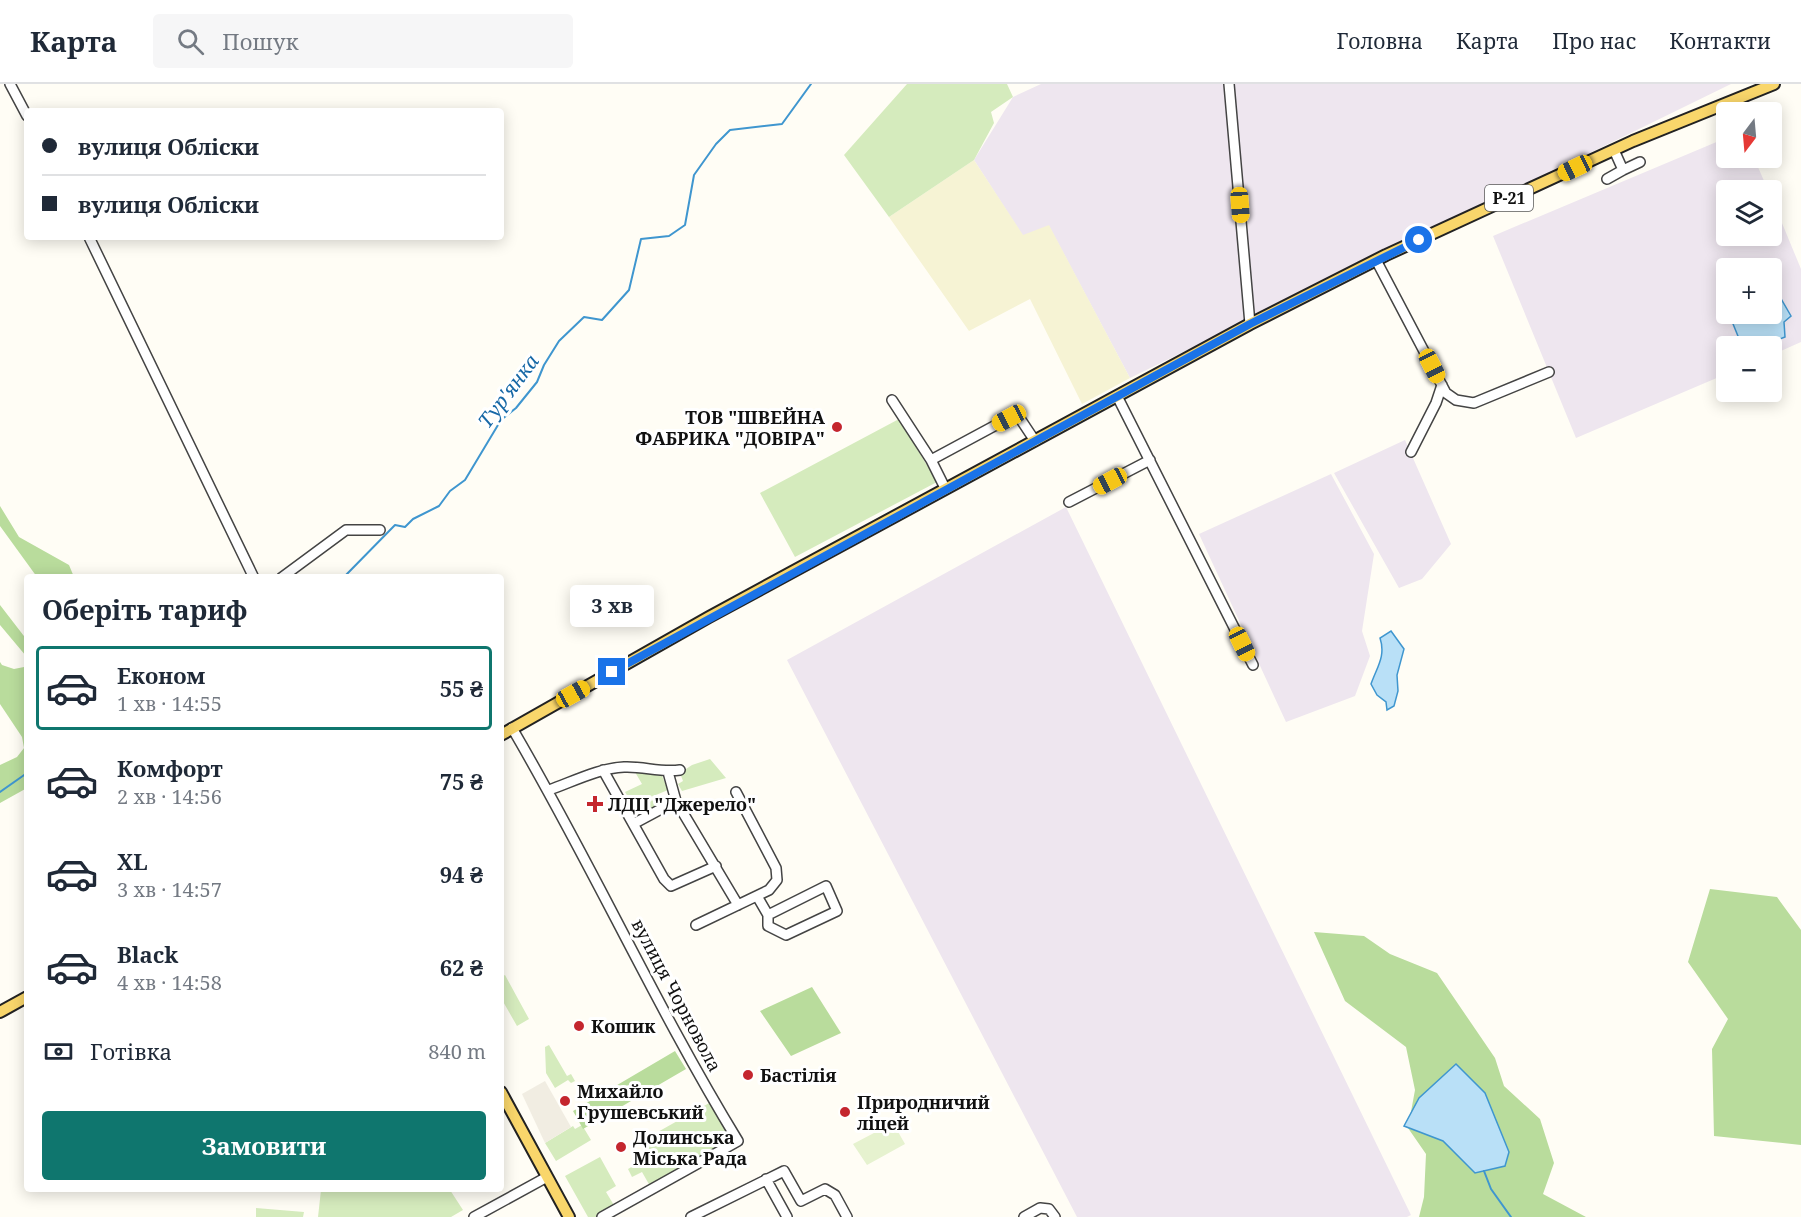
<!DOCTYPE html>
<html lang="uk">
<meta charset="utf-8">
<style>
body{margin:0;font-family:"Noto Serif",serif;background:#f6f6f7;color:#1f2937;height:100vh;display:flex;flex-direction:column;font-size:22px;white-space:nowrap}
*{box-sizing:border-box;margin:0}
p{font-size:20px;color:#747a83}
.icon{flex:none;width:33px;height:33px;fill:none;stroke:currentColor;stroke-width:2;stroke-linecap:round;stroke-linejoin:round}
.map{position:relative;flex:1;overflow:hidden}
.details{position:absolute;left:24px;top:490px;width:480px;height:618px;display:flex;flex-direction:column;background:#fff;border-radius:6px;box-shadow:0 3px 15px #0003}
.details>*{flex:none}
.hud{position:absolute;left:24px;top:24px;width:480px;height:132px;border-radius:6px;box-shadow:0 3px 15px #0003;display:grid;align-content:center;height:132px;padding:0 18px;background:#fff}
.needle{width:39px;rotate:196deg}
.fabs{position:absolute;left:1716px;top:18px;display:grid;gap:12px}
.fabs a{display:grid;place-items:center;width:66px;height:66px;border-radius:6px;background:#fff;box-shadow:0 3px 15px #0003;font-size:30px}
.end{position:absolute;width:27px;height:27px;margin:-14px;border:8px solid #1a73e8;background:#fff;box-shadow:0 0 0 3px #fff}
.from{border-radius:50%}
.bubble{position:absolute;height:42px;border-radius:6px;background:#fff;box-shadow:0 3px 15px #0003;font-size:20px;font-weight:700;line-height:42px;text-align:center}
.car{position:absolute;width:18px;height:36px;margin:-18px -9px;border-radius:8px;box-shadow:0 0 4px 2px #0007;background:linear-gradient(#f5c518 24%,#345 0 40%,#f5c518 0 76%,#345 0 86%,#f5c518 0)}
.hud b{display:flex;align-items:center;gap:21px;height:57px;font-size:22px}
.hud b+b{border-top:2px solid #e0e1e3}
.hud i{width:15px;height:15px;background:#1f2937}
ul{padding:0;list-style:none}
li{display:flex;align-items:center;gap:18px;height:84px;margin:0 12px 9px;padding:0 6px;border:3px solid transparent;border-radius:6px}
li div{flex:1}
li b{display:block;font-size:22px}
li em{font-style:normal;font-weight:700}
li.on{border-color:#0f766e}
li>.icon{width:54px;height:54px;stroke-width:1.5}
h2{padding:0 18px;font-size:27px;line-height:72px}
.pay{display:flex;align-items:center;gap:15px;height:66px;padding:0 18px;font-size:22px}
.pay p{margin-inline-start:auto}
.button{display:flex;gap:12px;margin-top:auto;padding:12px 18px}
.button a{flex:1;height:69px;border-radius:6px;background:#0f766e;color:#fff;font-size:24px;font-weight:700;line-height:69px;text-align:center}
header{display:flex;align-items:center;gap:36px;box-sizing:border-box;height:84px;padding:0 30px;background:#fff;border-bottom:2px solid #e0e1e3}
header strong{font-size:28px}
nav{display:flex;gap:33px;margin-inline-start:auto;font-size:21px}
.search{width:420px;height:54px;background:#f6f6f7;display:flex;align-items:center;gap:15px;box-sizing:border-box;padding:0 21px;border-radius:6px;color:#747a83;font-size:22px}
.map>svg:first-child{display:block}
.industrial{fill:#eee6ef;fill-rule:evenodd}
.farmland{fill:#f6f3d4}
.green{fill:#d5ebbd}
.forest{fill:#b9dc9c}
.pitch{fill:#e6f2cf}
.plaza{fill:#f1ede2}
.water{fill:#b9e0f7;stroke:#3f96cf;stroke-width:1.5}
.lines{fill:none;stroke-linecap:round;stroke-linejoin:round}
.stream{stroke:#3f96cf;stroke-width:2}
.minor-casing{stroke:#444;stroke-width:12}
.major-casing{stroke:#222;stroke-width:14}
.minor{stroke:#fff;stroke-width:9}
.major{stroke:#f9d66b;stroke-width:10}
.route{stroke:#1a73e8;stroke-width:8}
.poi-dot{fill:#c4262e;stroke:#fff;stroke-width:2}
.labels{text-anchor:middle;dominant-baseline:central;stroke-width:6;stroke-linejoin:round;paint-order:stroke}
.shield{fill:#fff;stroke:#585858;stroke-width:1.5}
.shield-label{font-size:16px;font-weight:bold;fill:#111}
.poi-label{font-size:18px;font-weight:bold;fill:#111;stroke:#fff;text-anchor:start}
.street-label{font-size:18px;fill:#111;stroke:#fff}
.water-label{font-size:20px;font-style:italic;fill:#1768a6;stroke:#fff}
</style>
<header>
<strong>Карта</strong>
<div class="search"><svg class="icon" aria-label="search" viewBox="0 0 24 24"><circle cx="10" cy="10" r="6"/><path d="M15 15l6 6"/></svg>Пошук</div>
<nav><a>Головна</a><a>Карта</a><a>Про нас</a><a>Контакти</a></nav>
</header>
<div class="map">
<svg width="1801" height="1133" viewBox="0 0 1801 1133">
<rect width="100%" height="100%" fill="#fffdf5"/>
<path class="industrial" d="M1041,0h690l-601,294 -81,-152 -26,10 -49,-76 39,-63z
M1726,54v20h28l14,32h-42v46h46v-37l29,70v73l-29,13v-9h-46v28l-150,64 -83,-202zM1726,184h46v46h-46z
M1405,356l46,104 -29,35 -23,9 -65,-115z
M1331,390l43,80 -12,77 8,25 -15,40 -69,26 -87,-188z
M1066,423l345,708 -4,2h-330l-290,-557z"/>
<path class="farmland" d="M974,76l49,75 26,-10 81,153 -48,26 -52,-105 -61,32 -80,-114z"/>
<path class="green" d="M907,0h100l6,13 -22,15 3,11 -20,37 -85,57 -45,-62z
M899,335l38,63 -142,75 -35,-64z
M710,675l16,19 -44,13 -4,-7 5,-3 -3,-8 12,-8z
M635,688l27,4 6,14 -17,7 5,11 -17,7 -14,-23 17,-8z
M505,891l24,44 -12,7 -16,-28v-21z
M549,961l18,31 4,-2 4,7 -4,2 -3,-3 -13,8 -9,-15 -1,-26z
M711,1018l22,38 -83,46 -8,-14 -10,5 -4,-8 21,-12 -9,-15z
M582,1041l9,15 -35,21 -11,-18 28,-17 2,3z
M600,1073l16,29 -10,6 9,15 -18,10h-9l-23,-41z
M321,1106h129l13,20 -12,7h-133z
M256,1124l48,4 -1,5h-47z"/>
<path class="forest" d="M0,422l19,31 50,28 5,12h-37l-37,-51z
M0,521l27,35v148l-27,15v-38l17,-8 7,-9 -2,-11 -22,-33v-42l2,3 12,4 10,-2 2,-11 -26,-31z
M1710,805l67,8 24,33v215l-87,-9 -2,-87 16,-30 -40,-57z
M1314,848l50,4 26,18 47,19 58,85 9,28 36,33 14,44 -11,31 43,23h-167l5,-20 2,-43 -18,-26 7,-38 -9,-43 -61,-46z
M812,903l29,46 -50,23 -31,-45z
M675,967l11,18 -103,60 -10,-18z"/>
<path class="pitch" d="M893,1039l12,21 -38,21 -14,-21z"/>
<path class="plaza" d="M545,997l26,46 -26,16 -23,-49z"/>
<path class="water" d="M1776,206l15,26 -7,6 1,15 -23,9h-20l-13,-32h43v-23z
M1391,547l13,18 -7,26 1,16 -4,15 -7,4 -1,-8 -9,-7 -6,-11c6,-17 15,-28 9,-46z
M1456,980l29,29 24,59 -4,14 -30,7 -32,-32 -39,-15 15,-28z"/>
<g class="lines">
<path class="stream" d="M343,494l52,-53 10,2 8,-8 26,-13 11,-15 15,-11 36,-60 15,-12 21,-26 7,-17 15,-24 25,-24 18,3 27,-30 12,-51 28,-3 16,-11 9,-50 22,-31 14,-14 52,-6 29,-40
M0,708l27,-19
M1484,1087l7,18 20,28"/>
<defs>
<path id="minor" d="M10,0l17,32
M1229,0l21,240
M1614,66l9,20 17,-8
M1607,95l16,-9
M89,153l165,341
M1376,176l70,133 10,7 18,3 75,-31
M1117,312l136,269
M892,316l39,60 14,28
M1411,368l25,-49 6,-18
M931,376l78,-42 10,-1 16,24
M1069,418l81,-42
M281,494l65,-48h34
M512,644c80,136 144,279 226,413l-136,76
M603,686l61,109 7,7 45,-20
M668,688l8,29
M549,706c23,-8 50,-22 75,-23 20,-1 36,6 56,3
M635,739l41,-22 62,104
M757,812l11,19 58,-29 11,25 -51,24 -18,-9v-11
M696,841l73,-35 8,-10 -1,-12 -40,-76
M766,1095l21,38
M474,1133l73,-40
M691,1133l93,-46 17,30 24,-12 10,6 12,22
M1024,1133l16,-9 9,1 6,8"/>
<path id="major" d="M501,651l208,-118 541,-293 136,-69 247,-114 141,-57
M0,928l27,-15
M501,1008l68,125"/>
</defs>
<use href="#minor" class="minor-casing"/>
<use href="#major" class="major-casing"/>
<use href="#minor" class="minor"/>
<use href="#major" class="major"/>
</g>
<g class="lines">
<path class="route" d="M612,588l638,-348 169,-84"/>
</g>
<g class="poi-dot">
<circle cx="837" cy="343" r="6"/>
<path d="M592 711h6v6h6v6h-6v6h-6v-6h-6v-6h6z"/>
<circle cx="579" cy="942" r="6"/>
<circle cx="748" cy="991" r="6"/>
<circle cx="565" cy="1017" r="6"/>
<circle cx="845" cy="1028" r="6"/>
<circle cx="621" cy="1063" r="6"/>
</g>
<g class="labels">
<rect class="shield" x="1485" y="101" width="48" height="26" rx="4.5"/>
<g class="shield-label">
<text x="1509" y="114">Р-21</text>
</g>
<g class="poi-label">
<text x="825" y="333" text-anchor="end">ТОВ "ШВЕЙНА<tspan x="825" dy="21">ФАБРИКА "ДОВІРА"</tspan></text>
<text x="608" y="720">ЛДЦ "Джерело"</text>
<text x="591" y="942">Кошик</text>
<text x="760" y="991">Бастілія</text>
<text x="577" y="1007">Михайло<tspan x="577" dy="21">Грушевський</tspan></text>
<text x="857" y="1018">Природничий<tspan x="857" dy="21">ліцей</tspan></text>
<text x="633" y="1053">Долинська<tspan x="633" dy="21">Міська Рада</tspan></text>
</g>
<g class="street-label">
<text transform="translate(677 911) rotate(62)">вулиця Чорновола</text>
</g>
<g class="water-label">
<text transform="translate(508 307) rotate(-53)">Тур'янка</text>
</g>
</g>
</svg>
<div class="fabs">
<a><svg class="needle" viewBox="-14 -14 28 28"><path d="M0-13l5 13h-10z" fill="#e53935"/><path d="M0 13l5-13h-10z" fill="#747a83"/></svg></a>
<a><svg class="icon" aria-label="layers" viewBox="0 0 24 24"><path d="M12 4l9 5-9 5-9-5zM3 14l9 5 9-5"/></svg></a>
<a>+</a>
<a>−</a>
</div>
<i class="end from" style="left:1419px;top:156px"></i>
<i class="end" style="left:612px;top:588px"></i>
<div class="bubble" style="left:570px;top:501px;width:84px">3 хв</div>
<i class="car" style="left:1575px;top:84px;rotate:245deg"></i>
<i class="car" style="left:1240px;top:121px;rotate:176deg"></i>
<i class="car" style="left:1432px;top:282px;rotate:153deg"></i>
<i class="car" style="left:1009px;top:334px;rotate:242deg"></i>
<i class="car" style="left:1110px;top:397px;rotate:242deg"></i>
<i class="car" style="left:1242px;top:560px;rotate:154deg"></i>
<i class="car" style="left:573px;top:610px;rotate:61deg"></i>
<div class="hud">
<b><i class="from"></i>вулиця Обліски</b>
<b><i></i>вулиця Обліски</b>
</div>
<section class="details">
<h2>Оберіть тариф</h2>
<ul>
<li class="on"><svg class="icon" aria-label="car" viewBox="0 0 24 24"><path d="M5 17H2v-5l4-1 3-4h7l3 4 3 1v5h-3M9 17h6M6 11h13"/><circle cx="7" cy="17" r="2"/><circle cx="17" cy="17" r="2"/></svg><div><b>Економ</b><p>1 хв · 14:55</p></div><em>55 ₴</em></li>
<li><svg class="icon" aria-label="car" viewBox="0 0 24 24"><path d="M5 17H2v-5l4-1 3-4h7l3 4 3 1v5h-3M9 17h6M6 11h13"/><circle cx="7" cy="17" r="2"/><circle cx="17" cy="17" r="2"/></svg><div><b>Комфорт</b><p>2 хв · 14:56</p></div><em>75 ₴</em></li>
<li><svg class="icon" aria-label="car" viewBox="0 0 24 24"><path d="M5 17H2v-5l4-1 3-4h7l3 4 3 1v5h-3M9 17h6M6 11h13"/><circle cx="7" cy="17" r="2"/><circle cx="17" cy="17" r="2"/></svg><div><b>XL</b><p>3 хв · 14:57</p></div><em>94 ₴</em></li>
<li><svg class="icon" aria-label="car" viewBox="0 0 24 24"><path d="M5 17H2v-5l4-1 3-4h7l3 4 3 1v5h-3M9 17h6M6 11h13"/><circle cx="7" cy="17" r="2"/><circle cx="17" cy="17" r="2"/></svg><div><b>Black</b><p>4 хв · 14:58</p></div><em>62 ₴</em></li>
</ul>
<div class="pay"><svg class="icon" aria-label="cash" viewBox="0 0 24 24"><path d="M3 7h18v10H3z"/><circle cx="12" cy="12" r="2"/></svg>Готівка<p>840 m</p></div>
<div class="button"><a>Замовити</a></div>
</section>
</div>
